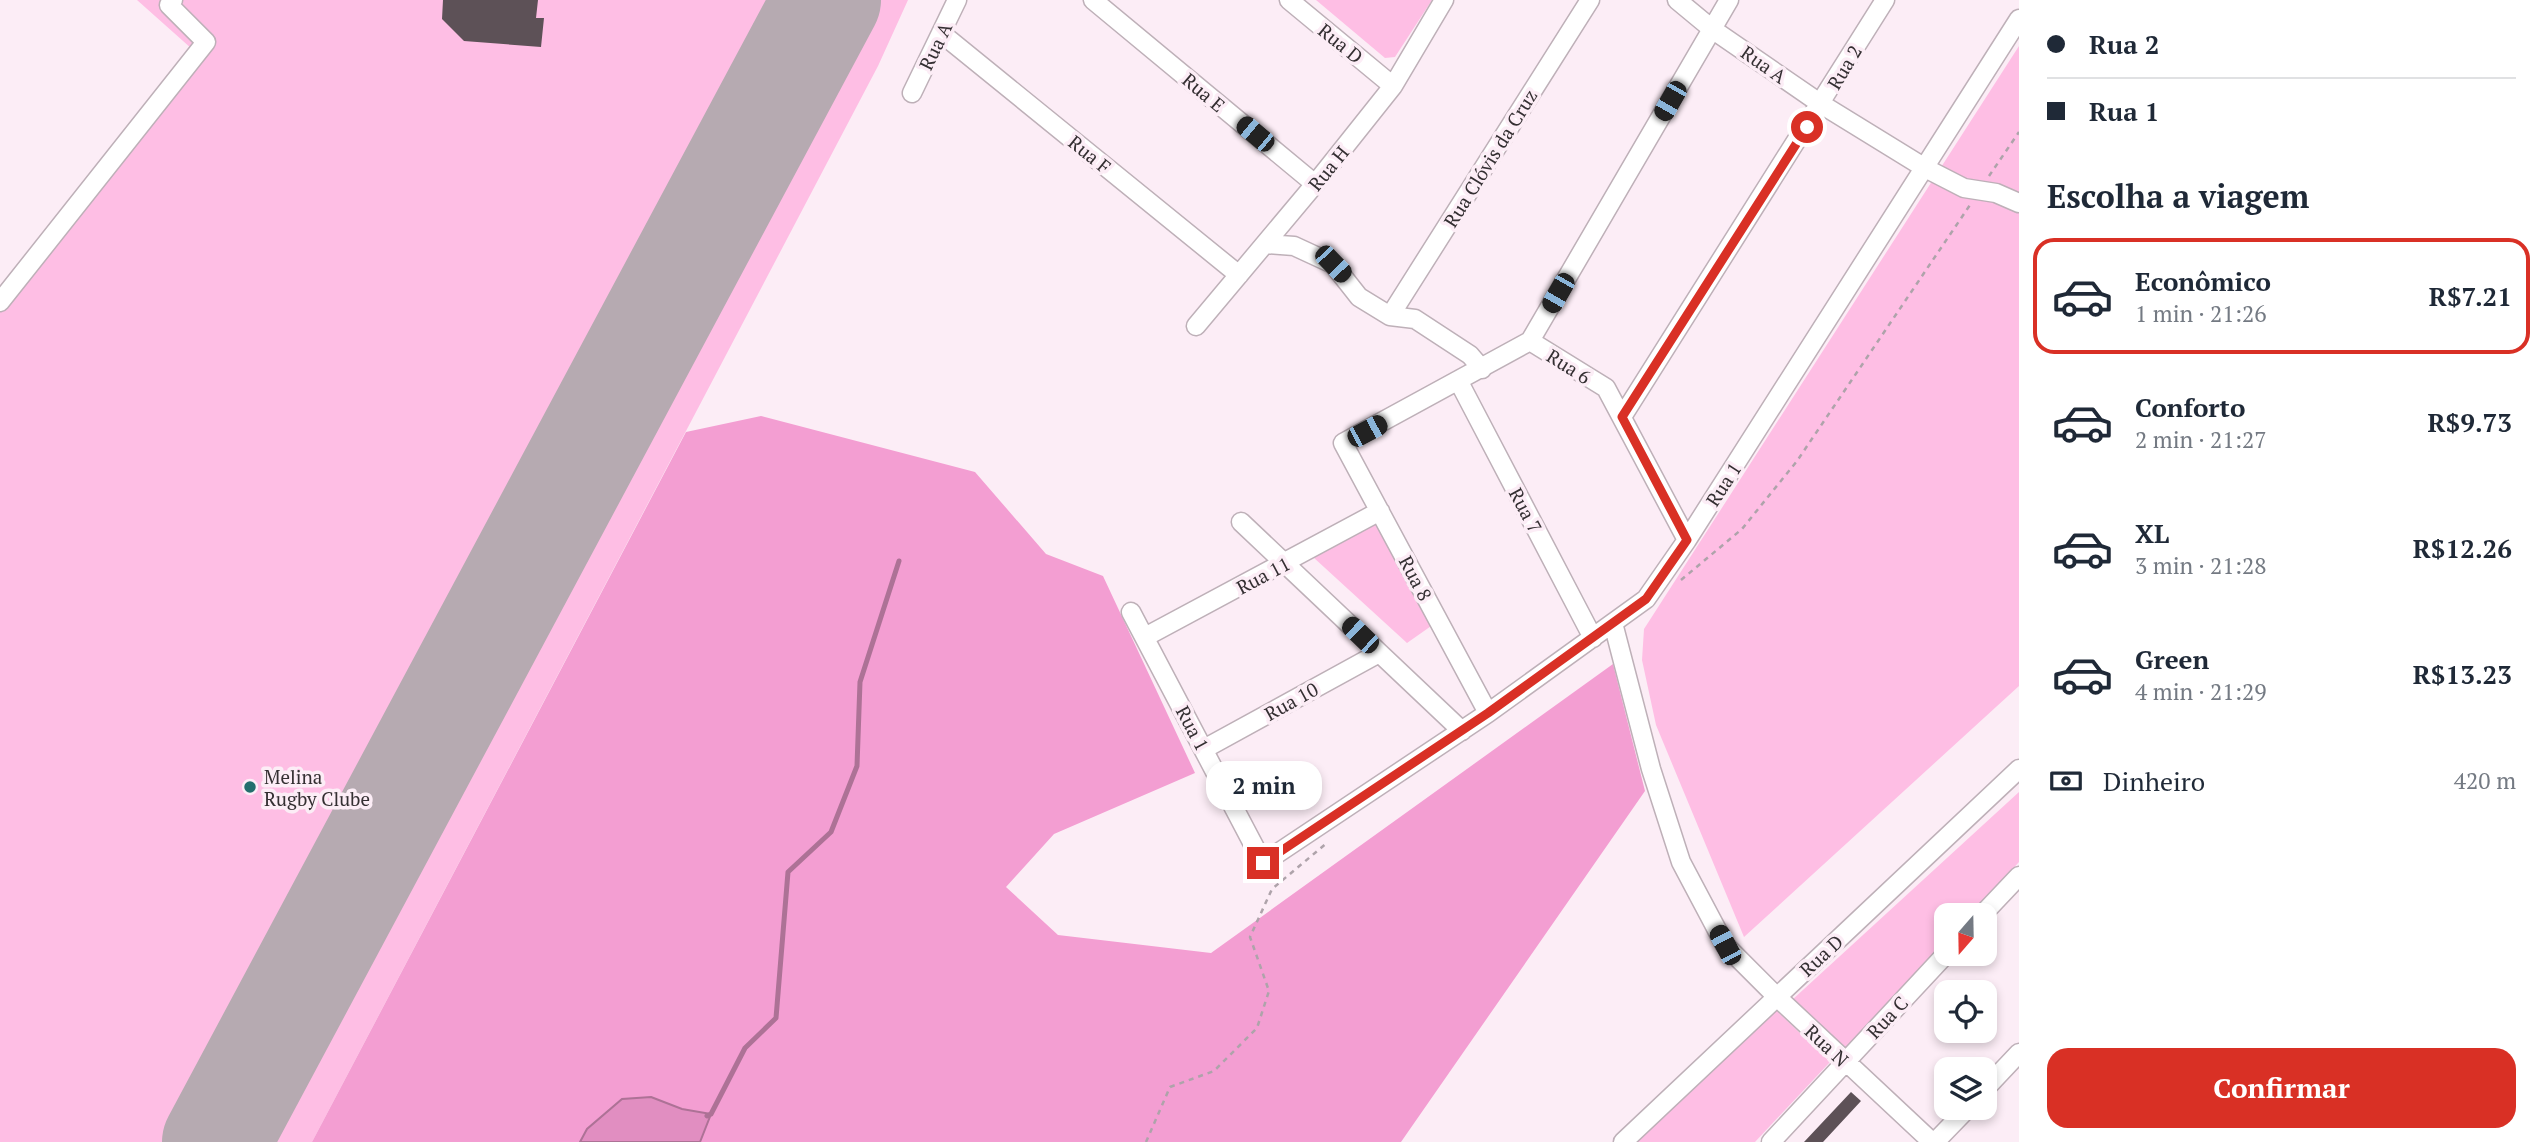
<!DOCTYPE html>
<html lang="pt">
<meta charset="utf-8">
<style>
body{margin:0;font-family:"PT Serif",serif;background:#f2f2f3;color:#1f2937;height:100vh;display:flex;flex-direction:column;font-size:26px;white-space:nowrap}
*{box-sizing:border-box;margin:0}
p{font-size:23px;color:#747a83}
.icon{flex:none;width:38px;height:38px;fill:none;stroke:currentColor;stroke-width:2;stroke-linecap:round;stroke-linejoin:round}
.map{position:relative;flex:1;overflow:hidden}
.sheet{display:flex;flex-direction:column;background:#fff;width:525px}
.sheet>*{flex:none}
.hud{display:grid;align-content:center;height:154px;padding:0 28px;background:#fff}
.needle{width:46px;rotate:200deg}
.tools{position:absolute;left:1934px;top:903px;display:grid;gap:14px}
.tools a{display:grid;place-items:center;width:63px;height:63px;border-radius:14px;background:#fff;box-shadow:0 4px 10px #0003;font-size:35px}
.end{position:absolute;width:32px;height:32px;margin:-16px;border:9px solid #d93025;background:#fff;box-shadow:0 0 0 4px #fff}
.from{border-radius:50%}
.bubble{position:absolute;height:49px;border-radius:21px;background:#fff;box-shadow:0 4px 10px #0003;font-size:23px;font-weight:700;line-height:49px;text-align:center}
.car{position:absolute;width:21px;height:42px;margin:-21px -10px;border-radius:9px;box-shadow:0 0 5px 2px #0007;background:linear-gradient(#222 24%,#8ab4d8 0 40%,#222 0 76%,#8ab4d8 0 86%,#222 0)}
.hud b{display:flex;align-items:center;gap:24px;height:66px;font-size:26px}
.hud b+b{border-top:2px solid #e0e1e3}
.hud i{width:18px;height:18px;background:#1f2937}
ul{padding:0;list-style:none}
li{display:flex;align-items:center;gap:21px;height:116px;margin:0 14px 10px;padding:0 14px;border:4px solid transparent;border-radius:21px}
li div{flex:1}
li b{display:block;font-size:26px}
li em{font-style:normal;font-weight:700}
li.active{border-color:#d93025}
li>.icon{width:63px;height:63px;stroke-width:1.5}
h2{padding:0 28px;font-size:32px;line-height:84px}
.pay{display:flex;align-items:center;gap:18px;height:77px;padding:0 28px;font-size:26px}
.pay p{margin-inline-start:auto}
.primary-button{display:flex;gap:14px;margin-top:auto;padding:14px 28px}
.primary-button a{flex:1;height:80px;border-radius:21px;background:#d93025;color:#fff;font-size:28px;font-weight:700;line-height:80px;text-align:center}
main{display:flex;flex:1;min-height:0}
.map>svg:first-child{display:block}
.green{fill:#febee4}
.forest{fill:#f39ed2}
.water{fill:#e18ec1;stroke:#ad7296;stroke-width:2}
.lines{fill:none;stroke-linecap:round;stroke-linejoin:round}
.stream{stroke:#ad7296;stroke-width:5}
.runway{stroke:#b6aab1;stroke-width:108}
.building{fill:#5d5157}
.minor-casing{stroke:#beb0b8;stroke-width:21}
.path{stroke:#aea3aa;stroke-width:2.5;stroke-dasharray:5 5;stroke-linecap:butt}
.minor{stroke:#fff;stroke-width:18}
.route{stroke:#d93025;stroke-width:9}
.poi-dot{fill:#236e6d;stroke:#fcedf6;stroke-width:2.5}
.labels{text-anchor:middle;dominant-baseline:central;stroke-width:7;stroke-linejoin:round;paint-order:stroke}
.street-label{font-size:19px;fill:#342f32;stroke:#fcedf6}
.poi-label{font-size:19px;fill:#342f32;stroke:#fcedf6;text-anchor:start}
</style>
<main>
<div class="map">
<svg width="2019" height="1142" viewBox="0 0 2019 1142">
<rect width="100%" height="100%" fill="#fcedf6"/>
<path class="green" d="M137,0h771l-30,66 -566,1076h-312v-856l192,-237z
M1316,0h116l-37,57 -10,1z
M2019,46v640l-275,251 -88,-212 -14,-65 2,-31z
M1378,521l56,103 -27,19 -94,-86z
M2019,792v70l-49,53h-24v26l-102,110 -52,-51z
M1776,1010l54,52 -75,80h-118z"/>
<path class="forest" d="M761,416l214,56 71,82 57,22 92,197 -141,61 -48,53 52,48 153,18 402,-289 32,127 -244,351h-1089l374,-710z"/>
<path class="water" d="M651,1097l31,12 29,5 -11,28h-120l7,-13 35,-30z"/>
<g class="lines">
<path class="stream" d="M707,1116l4,-2 34,-66 31,-30 12,-146 43,-40 26,-66 3,-84 39,-121"/>
<path class="runway" d="M216,1142l611,-1142"/>
</g>
<path class="building" d="M443,0h95l-2,18h8l-3,29 -77,-6 -22,-22z
M1851,1092l10,9 -38,41h-19z"/>
<g class="lines">
<defs>
<path id="minor" d="M1093,0l222,184
M1289,0l104,86
M1677,0l35,29 109,75 104,64 39,20 32,5 23,10
M941,33l298,242
M912,93l45,-93
M1266,244l28,2 39,18 26,33 31,19 25,3 55,36 12,14
M0,302l206,-260 -37,-37 4,-5
M1390,316l200,-316
M1196,326l119,-142 78,-98 51,-86
M1530,341l76,47 81,152
M1459,382l134,256
M1622,417l263,-417
M1241,522l221,209
M1131,612l132,251 225,-150 158,-114 41,-59 332,-521
M1613,623l38,146 30,93 44,83 52,52 155,145
M1145,637l235,-126
M1488,713l-145,-270 187,-102 199,-341
M1204,749l175,-96
M1982,915l37,-39
M1984,1090l35,-37
M1623,1142l396,-373
M1771,1142l175,-188
M1935,1142l33,-34"/>
</defs>
<use href="#minor" class="minor-casing"/>
<path class="path" d="M1989,176l30,-44
M1681,580l61,-51 55,-68 173,-256
M1146,1142l24,-55 44,-16 43,-43 12,-37 -19,-54 22,-48 56,-47"/>
<use href="#minor" class="minor"/>
</g>
<g class="lines">
<path class="route" d="M1263,863l225,-150 158,-114 41,-59 -65,-123 185,-290"/>
</g>
<circle class="poi-dot" cx="250" cy="787" r="7"/>
<g class="labels">
<g class="street-label">
<text transform="translate(1341 43) rotate(39)">Rua D</text>
<text transform="translate(935 46) rotate(-64)">Rua A</text>
<text transform="translate(1764 64) rotate(35)">Rua A</text>
<text transform="translate(1844 67) rotate(-59)">Rua 2</text>
<text transform="translate(1204 92) rotate(40)">Rua E</text>
<text transform="translate(1090 154) rotate(39)">Rua F</text>
<text transform="translate(1490 158) rotate(-58)">Rua Clóvis da Cruz</text>
<text transform="translate(1328 168) rotate(-51)">Rua H</text>
<text transform="translate(1569 366) rotate(32)">Rua 6</text>
<text transform="translate(1723 484) rotate(-57)">Rua 1</text>
<text transform="translate(1526 510) rotate(62)">Rua 7</text>
<text transform="translate(1263 575) rotate(-28)">Rua 11</text>
<text transform="translate(1416 578) rotate(62)">Rua 8</text>
<text transform="translate(1291 701) rotate(-29)">Rua 10</text>
<text transform="translate(1193 728) rotate(62)">Rua 1</text>
<text transform="translate(1821 955) rotate(-43)">Rua D</text>
<text transform="translate(1887 1017) rotate(-47)">Rua C</text>
<text transform="translate(1827 1045) rotate(43)">Rua N</text>
</g>
<g class="poi-label">
<text x="264" y="776">Melina<tspan x="264" dy="22">Rugby Clube</tspan></text>
</g>
</g>
</svg>
<div class="tools">
<a><svg class="needle" viewBox="-14 -14 28 28"><path d="M0-13l5 13h-10z" fill="#e53935"/><path d="M0 13l5-13h-10z" fill="#747a83"/></svg></a>
<a><svg class="icon" aria-label="locate" viewBox="0 0 24 24"><circle cx="12" cy="12" r="6"/><path d="M12 2v4M12 18v4M2 12h4M18 12h4"/></svg></a>
<a><svg class="icon" aria-label="layers" viewBox="0 0 24 24"><path d="M12 4l9 5-9 5-9-5zM3 14l9 5 9-5"/></svg></a>
</div>
<i class="end from" style="left:1807px;top:127px"></i>
<i class="end" style="left:1263px;top:863px"></i>
<div class="bubble" style="left:1206px;top:761px;width:116px">2 min</div>
<i class="car" style="left:1670px;top:101px;rotate:210deg"></i>
<i class="car" style="left:1255px;top:134px;rotate:310deg"></i>
<i class="car" style="left:1333px;top:264px;rotate:136deg"></i>
<i class="car" style="left:1558px;top:293px;rotate:210deg"></i>
<i class="car" style="left:1367px;top:431px;rotate:62deg"></i>
<i class="car" style="left:1360px;top:635px;rotate:314deg"></i>
<i class="car" style="left:1725px;top:945px;rotate:332deg"></i>
</div>
<section class="sheet">
<div class="hud">
<b><i class="from"></i>Rua 2</b>
<b><i></i>Rua 1</b>
</div>
<h2>Escolha a viagem</h2>
<ul>
<li class="active"><svg class="icon" aria-label="car" viewBox="0 0 24 24"><path d="M5 17H2v-5l4-1 3-4h7l3 4 3 1v5h-3M9 17h6M6 11h13"/><circle cx="7" cy="17" r="2"/><circle cx="17" cy="17" r="2"/></svg><div><b>Econômico</b><p>1 min · 21:26</p></div><em>R$7.21</em></li>
<li><svg class="icon" aria-label="car" viewBox="0 0 24 24"><path d="M5 17H2v-5l4-1 3-4h7l3 4 3 1v5h-3M9 17h6M6 11h13"/><circle cx="7" cy="17" r="2"/><circle cx="17" cy="17" r="2"/></svg><div><b>Conforto</b><p>2 min · 21:27</p></div><em>R$9.73</em></li>
<li><svg class="icon" aria-label="car" viewBox="0 0 24 24"><path d="M5 17H2v-5l4-1 3-4h7l3 4 3 1v5h-3M9 17h6M6 11h13"/><circle cx="7" cy="17" r="2"/><circle cx="17" cy="17" r="2"/></svg><div><b>XL</b><p>3 min · 21:28</p></div><em>R$12.26</em></li>
<li><svg class="icon" aria-label="car" viewBox="0 0 24 24"><path d="M5 17H2v-5l4-1 3-4h7l3 4 3 1v5h-3M9 17h6M6 11h13"/><circle cx="7" cy="17" r="2"/><circle cx="17" cy="17" r="2"/></svg><div><b>Green</b><p>4 min · 21:29</p></div><em>R$13.23</em></li>
</ul>
<div class="pay"><svg class="icon" aria-label="cash" viewBox="0 0 24 24"><path d="M3 7h18v10H3z"/><circle cx="12" cy="12" r="2"/></svg>Dinheiro<p>420 m</p></div>
<div class="primary-button"><a>Confirmar</a></div>
</section>
</main>
